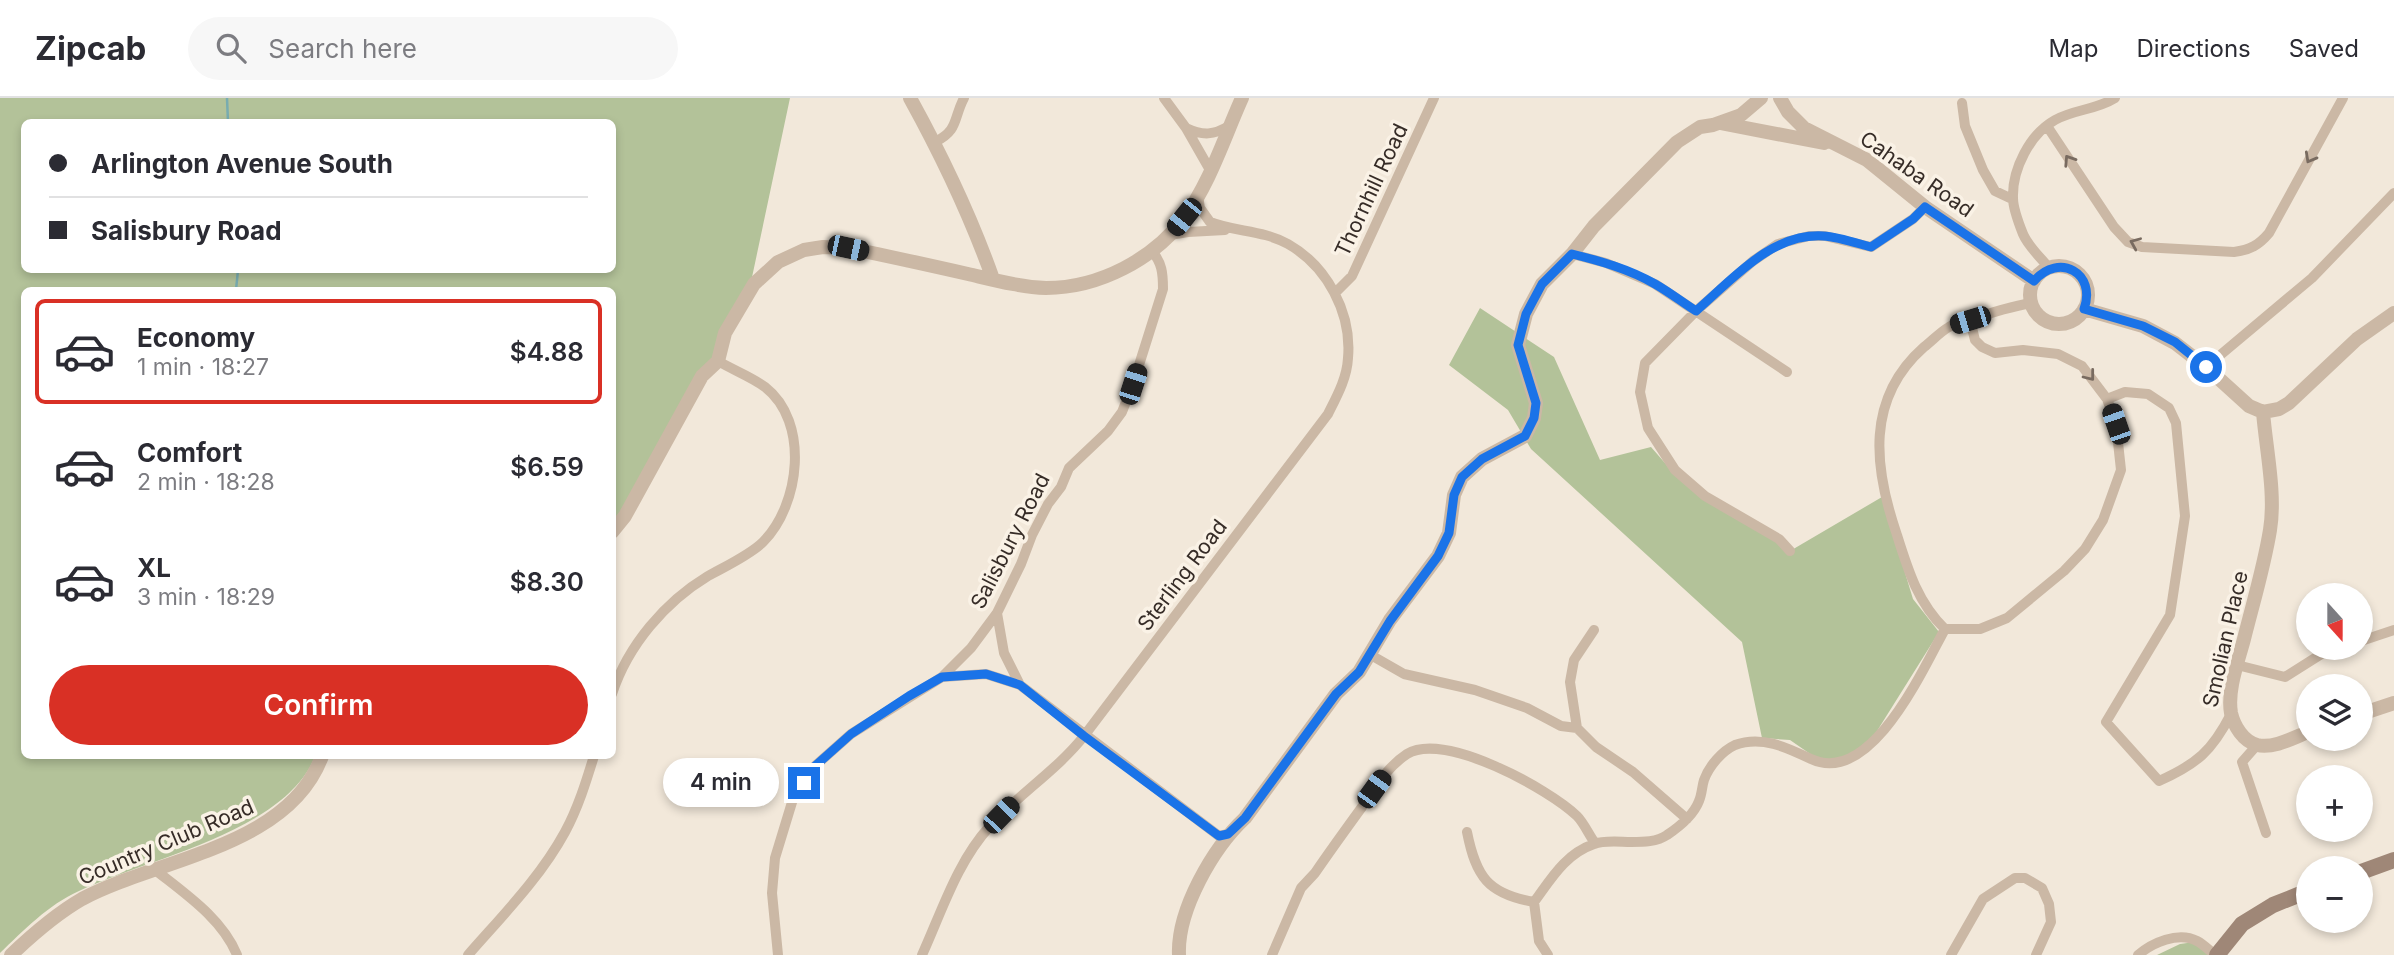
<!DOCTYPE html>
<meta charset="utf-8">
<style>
body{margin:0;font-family:Inter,sans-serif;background:#f7f7f7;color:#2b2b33;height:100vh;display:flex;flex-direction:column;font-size:26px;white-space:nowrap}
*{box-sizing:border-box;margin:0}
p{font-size:23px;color:#7c7c81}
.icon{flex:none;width:38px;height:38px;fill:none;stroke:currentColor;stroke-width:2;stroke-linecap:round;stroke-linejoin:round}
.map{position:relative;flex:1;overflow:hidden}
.sheet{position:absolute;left:21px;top:189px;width:595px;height:472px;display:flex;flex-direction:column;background:#fff;border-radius:10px;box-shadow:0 4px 10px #0003}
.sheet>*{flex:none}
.guide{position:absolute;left:21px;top:21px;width:595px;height:154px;border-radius:10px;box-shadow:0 4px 10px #0003;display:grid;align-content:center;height:154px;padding:0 28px;background:#fff}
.needle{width:46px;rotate:159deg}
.fabs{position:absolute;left:2296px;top:485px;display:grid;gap:14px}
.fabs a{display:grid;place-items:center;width:77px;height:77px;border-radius:50%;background:#fff;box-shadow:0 4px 10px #0003;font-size:35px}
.end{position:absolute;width:32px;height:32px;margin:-16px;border:9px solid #1a73e8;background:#fff;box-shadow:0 0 0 4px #fff}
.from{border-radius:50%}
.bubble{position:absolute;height:49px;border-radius:24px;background:#fff;box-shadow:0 4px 10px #0003;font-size:23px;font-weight:600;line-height:49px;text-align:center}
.car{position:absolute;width:21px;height:42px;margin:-21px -10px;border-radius:9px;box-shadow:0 0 5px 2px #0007;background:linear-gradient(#222 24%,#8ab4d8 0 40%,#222 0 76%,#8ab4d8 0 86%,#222 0)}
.guide b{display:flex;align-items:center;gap:24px;height:66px;font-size:26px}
.guide b+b{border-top:2px solid #e1e1e2}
.guide i{width:18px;height:18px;background:#2b2b33}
ul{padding:12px 0 0;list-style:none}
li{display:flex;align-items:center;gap:21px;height:105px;margin:0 14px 10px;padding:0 14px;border:4px solid transparent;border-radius:10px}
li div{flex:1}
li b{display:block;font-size:26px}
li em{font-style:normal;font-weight:600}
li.selected{border-color:#d93025}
li>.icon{width:63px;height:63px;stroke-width:1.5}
.action{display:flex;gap:14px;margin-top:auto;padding:14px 28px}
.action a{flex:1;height:80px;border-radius:42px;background:#d93025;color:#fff;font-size:28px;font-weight:600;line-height:80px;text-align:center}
header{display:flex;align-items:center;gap:42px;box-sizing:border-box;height:98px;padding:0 35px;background:#fff;border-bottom:2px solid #e1e1e2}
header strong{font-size:33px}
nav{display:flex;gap:38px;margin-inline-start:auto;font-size:24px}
.search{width:490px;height:63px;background:#f7f7f7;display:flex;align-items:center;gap:18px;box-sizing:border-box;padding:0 24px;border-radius:38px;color:#7c7c81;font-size:26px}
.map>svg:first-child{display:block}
.green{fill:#b3c299;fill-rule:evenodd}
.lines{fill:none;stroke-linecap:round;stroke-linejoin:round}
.stream{stroke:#78acb0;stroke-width:2.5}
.minor{stroke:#cbb8a5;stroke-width:10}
.tertiary{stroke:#cbb8a5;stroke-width:14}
.secondary{stroke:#9f8777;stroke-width:16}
.oneway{stroke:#796b60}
.route{stroke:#1a73e8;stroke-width:9}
.labels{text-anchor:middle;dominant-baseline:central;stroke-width:7;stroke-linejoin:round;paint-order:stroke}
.street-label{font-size:21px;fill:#362c27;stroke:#faf2e6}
</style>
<header>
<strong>Zipcab</strong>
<div class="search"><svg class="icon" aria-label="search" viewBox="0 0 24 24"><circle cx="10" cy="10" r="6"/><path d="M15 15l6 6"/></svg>Search here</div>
<nav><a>Map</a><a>Directions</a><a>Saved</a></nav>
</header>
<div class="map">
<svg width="2394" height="857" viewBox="0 0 2394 857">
<rect width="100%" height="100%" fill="#f2e8da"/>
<path class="green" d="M0,0h790l-39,184 -36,77 -102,166 -1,-235h-588v466h291c-29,76 -170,103 -236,135 -31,14 -55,39 -79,62zM24,24h588v148h-588z
M1480,210l74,49 46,103 51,-13 27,31 112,73 92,-54 31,102 26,33 -67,107 -19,15 -19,6 -18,-2 -26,-18 -28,-2 -20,-96 -211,-193 -23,-39 -59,-45z
M2194,844l15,13h-52l23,-11z"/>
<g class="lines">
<path class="stream" d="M227,0l1,24
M236,192l2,-20"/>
<path class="minor" d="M1164,0l22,30 24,42
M1962,5l3,23 18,44 12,21 17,8
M2047,28l67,101 14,15 14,5 92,5c16,-2 25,-7 35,-19l74,-135
M1186,30c17,8 28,7 43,-2
M935,44c24,-12 18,-23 29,-44
M1170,137l18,-3 37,-2
M1572,156l34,9 49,21 132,88
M2049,170c-8,-10 -21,-22 -26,-34 -4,-10 -10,-26 -10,-36 -1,-29 17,-64 42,-78 20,-11 41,-10 60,-22
M1335,195l17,-17 82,-178
M2206,269l106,-89 82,-85
M2107,301l18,-7 23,2 21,14 7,15 9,93 -15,99 -64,107 53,59c38,-17 53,-30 72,-67
M1790,453l-11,-12 -74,-43 -30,-26 -27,-42 -8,-36 5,-29 51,-52 57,-50 25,-17 31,-8h16l46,11 42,-28 12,-12
M997,515l7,40 16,32
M1945,531h35l27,-11 57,-47 21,-22 18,-29 18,-50 -5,-46 -9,-25 -25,-33 -24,-12 -35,-4 -28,3 -13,-6 -7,-7 -5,-20
M1945,531c-27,-26 -37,-59 -48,-94 -23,-67 -32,-136 27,-188 8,-6 16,-15 25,-20 6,-4 14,-5 20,-7 21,-7 40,-13 62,-17
M2361,543l33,-11
M1369,556l35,20 71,16 52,18 34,18 16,2 19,19 37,25 54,47
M2237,567l48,12 38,-24 17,-5
M942,579l44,-3 34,11 199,151 9,-2
M612,596c16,-49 53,-92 96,-118 16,-9 42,-21 55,-34 37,-37 47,-120 2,-155 -13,-10 -32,-17 -47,-26
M1577,630l-7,-46 4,-22 20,-30
M2257,647l-15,17 24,71
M1467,734c9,45 21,62 67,70
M154,771c30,24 68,49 83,86
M468,857c34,-39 72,-77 97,-123 13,-24 21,-50 29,-76
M778,857l-6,-62 3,-35 18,-59 22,-33 36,-32 91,-57 29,-29 26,-35 24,-49 11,-29 16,-31 13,-17 8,-19 39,-37 14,-19 11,-28 30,-95c0,-16 -1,-26 -11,-38
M922,857c20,-44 35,-93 68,-129 29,-32 67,-56 94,-90l244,-322c9,-18 19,-36 20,-56 4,-45 -21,-92 -60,-114 -25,-14 -53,-12 -78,-22l-10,-14 -2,-12
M1272,857l29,-67 14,-15c15,-22 31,-44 47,-66 13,-19 25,-40 45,-53 37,-23 142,35 170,62 7,7 12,19 18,27
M1548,857l-9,-14 -5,-39c17,-23 31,-48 60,-58 10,-4 26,-2 37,-2 12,0 26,0 36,-7 12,-8 27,-21 32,-34 3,-7 3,-15 5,-21 5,-14 18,-29 31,-35 27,-10 53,3 76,14 60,28 112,-90 134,-130
M1951,857l32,-56 32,-21h10l17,10 7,16 2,18 -15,33
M2138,857c14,-12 40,-24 59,-14 6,3 12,9 18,14"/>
<path class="tertiary" d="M910,0c32,58 61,119 83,181
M1780,0l8,14 16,16 63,32 58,47 109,74
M1720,25l104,20
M2030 197a29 29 0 1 1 58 0a29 29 0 1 1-58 0Z
M2084,211l59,17 32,17 31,24 43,39 14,6 16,-3 10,-6 68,-64 37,-26
M2263,314c3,37 13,82 7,118 -6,37 -17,73 -26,109 -6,23 -17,51 -13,74 3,13 12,28 26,32 16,4 36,-7 51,-13
M612,434l13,-16 77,-140 16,-15 7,-28 29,-49 24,-22 26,-12 19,-3 25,1c40,8 80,17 120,26 26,6 52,13 78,14 53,0 108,-29 138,-70 26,-35 40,-80 58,-120
M2361,616l33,-11
M11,857c22,-21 45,-41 71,-56 77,-41 207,-52 240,-143
M1179,857c-2,-45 34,-107 66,-137l91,-124 23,-22 31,-52 48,-64 11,-23 5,-38 8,-18 20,-18 43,-23 9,-18 2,-15 -18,-58 8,-31 16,-30 30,-30 22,-28 83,-84 23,-15 13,-2 28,-10 20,-17"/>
<path class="secondary" d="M2361,774l33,-12
M2217,857l25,-31 31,-19 35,-14"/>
</g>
<defs><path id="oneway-chevron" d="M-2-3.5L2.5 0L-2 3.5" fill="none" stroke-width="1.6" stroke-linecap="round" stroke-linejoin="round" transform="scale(1.75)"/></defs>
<g class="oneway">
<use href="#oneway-chevron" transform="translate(2310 60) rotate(119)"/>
<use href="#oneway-chevron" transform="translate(2069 62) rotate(-123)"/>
<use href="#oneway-chevron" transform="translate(2135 145) rotate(-157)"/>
<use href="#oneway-chevron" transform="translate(2090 278) rotate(52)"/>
</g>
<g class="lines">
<path class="route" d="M804,685l11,-17 36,-32 58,-38 33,-19 44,-3 34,11 64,51 135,100 9,-2 17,-16 91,-124 23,-22 31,-51 48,-65 11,-23 5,-38 8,-18 20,-18 43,-23 9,-18 2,-15 -18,-58 8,-31 16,-30 30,-30c28,7 57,15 83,30 14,8 27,18 41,27 36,-31 75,-78 127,-75 16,1 33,7 48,11l42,-28 12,-12 109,74c25,-29 63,-8 50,28l59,17 32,16 31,25"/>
</g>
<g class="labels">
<g class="street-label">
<text transform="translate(1917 76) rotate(35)">Cahaba Road</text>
<text transform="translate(1371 92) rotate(-65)">Thornhill Road</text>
<text transform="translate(1010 443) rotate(-63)">Salisbury Road</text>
<text transform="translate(1182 477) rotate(-53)">Sterling Road</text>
<text transform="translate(2225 541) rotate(-77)">Smolian Place</text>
<text transform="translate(166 744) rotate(-23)">Country Club Road</text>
</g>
</g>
</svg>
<div class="fabs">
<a><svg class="needle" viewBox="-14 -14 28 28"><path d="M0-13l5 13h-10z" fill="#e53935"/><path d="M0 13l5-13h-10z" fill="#7c7c81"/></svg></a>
<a><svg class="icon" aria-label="layers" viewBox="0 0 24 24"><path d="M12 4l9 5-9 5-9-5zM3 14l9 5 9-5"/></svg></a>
<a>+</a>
<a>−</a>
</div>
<i class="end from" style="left:2206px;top:269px"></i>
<i class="end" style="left:804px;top:685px"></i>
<div class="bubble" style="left:663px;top:660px;width:116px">4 min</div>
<i class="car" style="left:1184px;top:119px;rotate:219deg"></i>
<i class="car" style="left:848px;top:150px;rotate:102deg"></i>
<i class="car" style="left:1970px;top:222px;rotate:253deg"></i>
<i class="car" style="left:1133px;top:286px;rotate:18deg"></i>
<i class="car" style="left:2116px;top:326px;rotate:341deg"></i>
<i class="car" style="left:1374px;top:691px;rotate:36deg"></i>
<i class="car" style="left:1001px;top:717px;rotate:44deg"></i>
<div class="guide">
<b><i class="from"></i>Arlington Avenue South</b>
<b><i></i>Salisbury Road</b>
</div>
<section class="sheet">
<ul>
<li class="selected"><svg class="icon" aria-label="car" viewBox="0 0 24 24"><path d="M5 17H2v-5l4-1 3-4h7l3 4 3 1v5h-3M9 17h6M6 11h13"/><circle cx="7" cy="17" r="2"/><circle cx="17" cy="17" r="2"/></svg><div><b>Economy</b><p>1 min · 18:27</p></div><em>$4.88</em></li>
<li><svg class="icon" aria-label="car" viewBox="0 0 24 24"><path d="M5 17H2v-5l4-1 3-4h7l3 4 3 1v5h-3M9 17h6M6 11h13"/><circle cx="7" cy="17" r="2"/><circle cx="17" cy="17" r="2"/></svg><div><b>Comfort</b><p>2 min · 18:28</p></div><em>$6.59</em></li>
<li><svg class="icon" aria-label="car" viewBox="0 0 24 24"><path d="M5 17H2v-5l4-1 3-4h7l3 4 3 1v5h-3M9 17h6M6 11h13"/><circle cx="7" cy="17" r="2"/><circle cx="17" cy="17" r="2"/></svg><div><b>XL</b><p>3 min · 18:29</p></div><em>$8.30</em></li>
</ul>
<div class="action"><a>Confirm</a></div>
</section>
</div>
